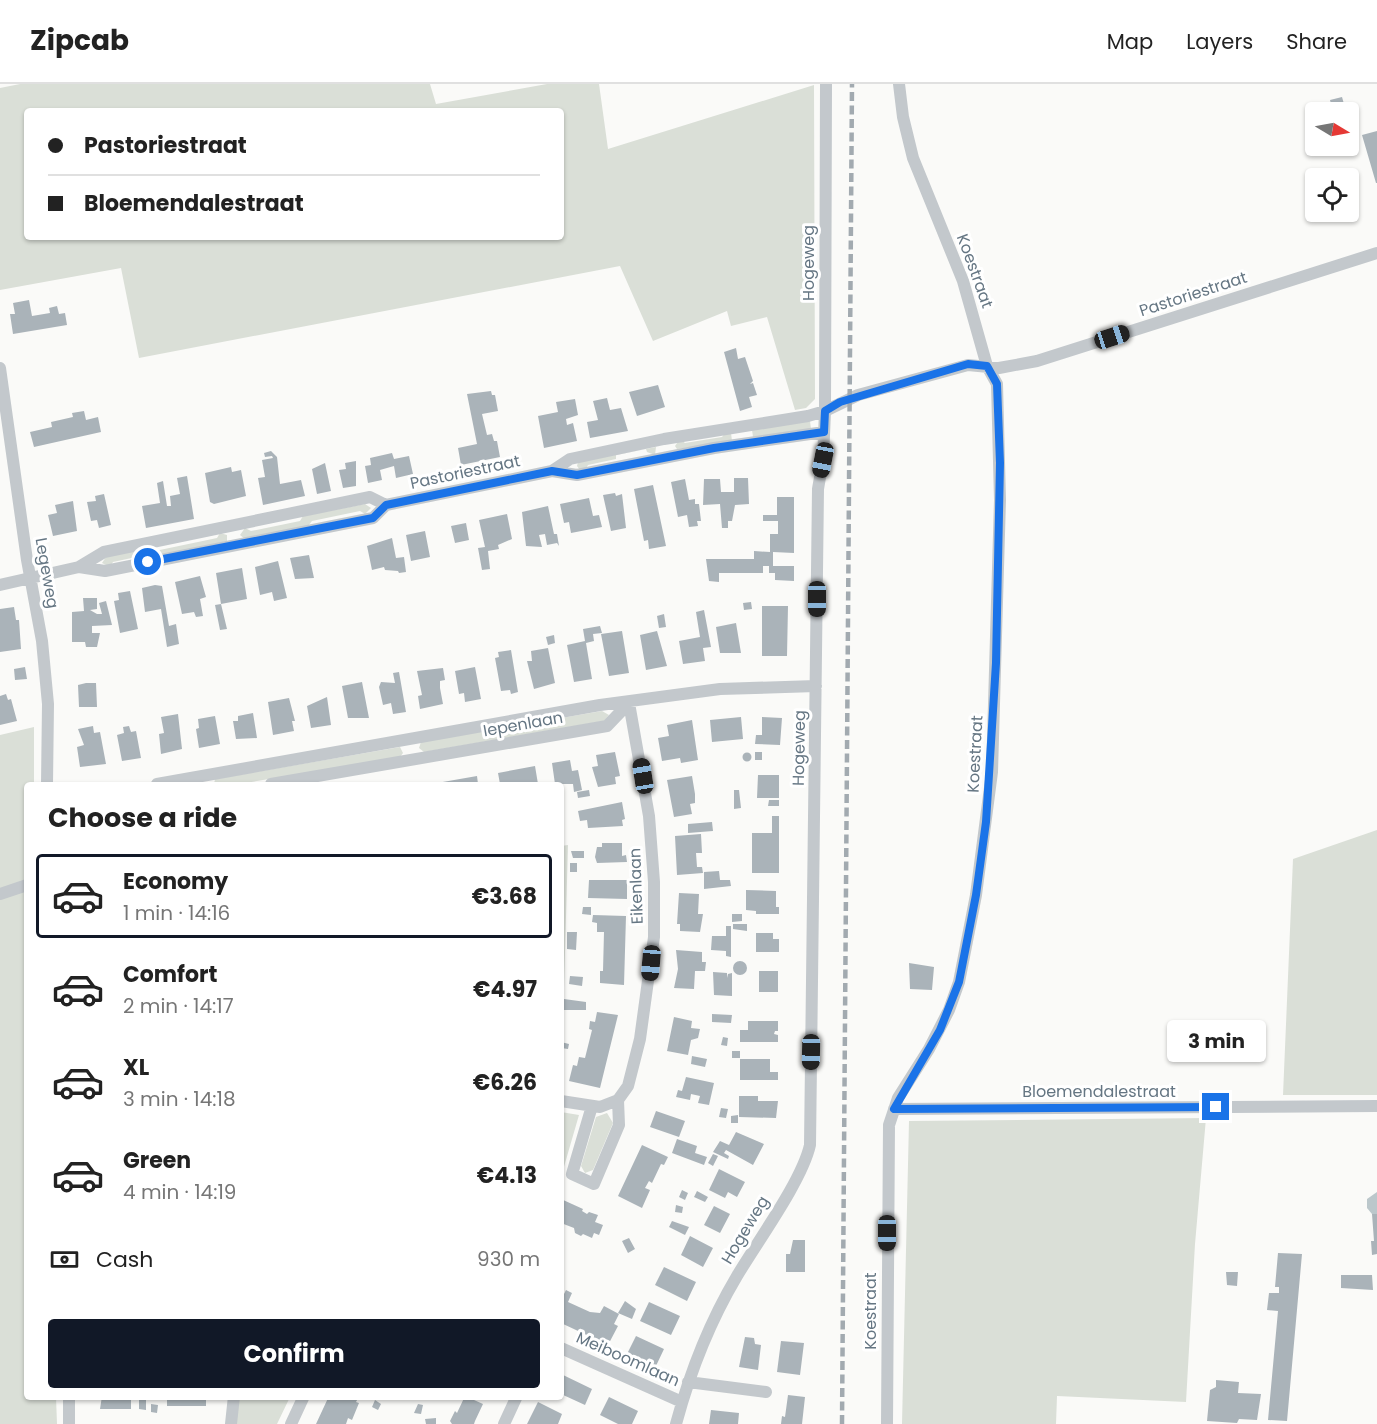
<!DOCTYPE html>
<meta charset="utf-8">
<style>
body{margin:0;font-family:Poppins,sans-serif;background:#f2f2f2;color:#222;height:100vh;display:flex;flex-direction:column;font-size:22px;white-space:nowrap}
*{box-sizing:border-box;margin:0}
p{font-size:20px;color:#767676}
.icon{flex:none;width:33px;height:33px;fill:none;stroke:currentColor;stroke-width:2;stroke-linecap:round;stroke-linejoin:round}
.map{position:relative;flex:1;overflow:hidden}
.sheet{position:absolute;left:24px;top:698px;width:540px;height:618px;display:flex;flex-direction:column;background:#fff;border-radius:6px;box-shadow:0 2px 4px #0004}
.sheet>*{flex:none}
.guide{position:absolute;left:24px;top:24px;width:540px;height:132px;border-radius:6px;box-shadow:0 2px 4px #0004;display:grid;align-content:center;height:132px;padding:0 24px;background:#fff}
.needle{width:39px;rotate:100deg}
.tools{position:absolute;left:1305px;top:18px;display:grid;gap:12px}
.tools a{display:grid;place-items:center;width:54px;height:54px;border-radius:6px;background:#fff;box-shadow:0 2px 4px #0004;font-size:30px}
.end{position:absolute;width:27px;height:27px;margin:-14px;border:8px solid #1a73e8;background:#fff;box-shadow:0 0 0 3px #fff}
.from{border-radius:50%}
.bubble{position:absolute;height:42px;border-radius:6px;background:#fff;box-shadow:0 2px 4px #0004;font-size:20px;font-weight:700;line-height:42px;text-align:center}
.car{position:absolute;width:18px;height:36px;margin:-18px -9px;border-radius:8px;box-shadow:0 0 4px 2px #0007;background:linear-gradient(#222 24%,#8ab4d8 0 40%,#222 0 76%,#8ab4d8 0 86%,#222 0)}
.guide b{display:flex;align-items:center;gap:21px;height:57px;font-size:22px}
.guide b+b{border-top:2px solid #e0e0e0}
.guide i{width:15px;height:15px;background:#222}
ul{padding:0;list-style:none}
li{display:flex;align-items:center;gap:18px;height:84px;margin:0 12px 9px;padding:0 12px;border:3px solid transparent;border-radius:6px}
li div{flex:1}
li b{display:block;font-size:22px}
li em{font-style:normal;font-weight:700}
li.on{border-color:#111827}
li>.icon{width:54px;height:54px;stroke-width:1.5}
h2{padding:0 24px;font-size:27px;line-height:72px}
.pay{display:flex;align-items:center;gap:15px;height:66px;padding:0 24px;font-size:22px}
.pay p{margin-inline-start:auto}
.action{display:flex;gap:12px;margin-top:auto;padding:12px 24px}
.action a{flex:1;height:69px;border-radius:6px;background:#111827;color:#fff;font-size:24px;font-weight:700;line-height:69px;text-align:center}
header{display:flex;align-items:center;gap:36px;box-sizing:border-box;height:84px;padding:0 30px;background:#fff;border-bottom:2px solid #e0e0e0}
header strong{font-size:28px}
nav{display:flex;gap:33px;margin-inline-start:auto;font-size:21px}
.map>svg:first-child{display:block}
.green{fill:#dadfd7;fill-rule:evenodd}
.water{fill:#bbc7cb}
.building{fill:#aab3b9}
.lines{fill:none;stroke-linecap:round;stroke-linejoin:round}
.minor{stroke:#c3c8cc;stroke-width:12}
.rail{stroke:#a2aab0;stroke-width:4.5;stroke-dasharray:9 4.5;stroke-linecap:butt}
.route{stroke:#1a73e8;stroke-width:8}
.labels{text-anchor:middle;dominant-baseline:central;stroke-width:6;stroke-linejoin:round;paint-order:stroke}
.street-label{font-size:16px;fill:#657683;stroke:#fff}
</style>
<header>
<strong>Zipcab</strong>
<nav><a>Map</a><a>Layers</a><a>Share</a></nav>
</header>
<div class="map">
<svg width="1377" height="1340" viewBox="0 0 1377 1340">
<rect width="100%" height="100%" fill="#fafaf8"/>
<path class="green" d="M20,0h410l6,20 111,-20h52l9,65 206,-64 1,314 -9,9 -11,2 -28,-93 -36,9 -4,-15 -74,30 -33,-75 -481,92 -18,-90 -121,22v-202zM27,27h534v126h-534z
M810,337l1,8 -58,8 -1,-7z
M726,348l5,1 1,8 -55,8 -2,-3 5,-7 5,4 37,-6z
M656,363l-1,8 -8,-3 -1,-3 -30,6v4l-28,6 -3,5h-5l-3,-4 1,-4z
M365,420l6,4 -6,6 -5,-3 -48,10 -4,5 -63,13 -5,-4 5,-7 6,3 49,-10 3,-5z
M220,449l7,2v6l-81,18 -5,-3 -28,6 -3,5 -8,-4 4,-6 44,-10 5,4 62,-13z
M602,627l7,4 -5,6 -180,31 -5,-4 2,-6z
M34,643v57h-7v612l29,1 1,27h-57v-689z
M400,663l3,6 -3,4 -161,27h-25l1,-5z
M1377,746v265h-94l10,-236z
M568,761l-4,143 -3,8v-150z
M561,1028l18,3 -18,62z
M607,1029l6,10 -20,47 -8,3 -4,-7 15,-49z
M1206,1034l-11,126 -9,158 -129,-6 -1,28h-154l7,-303z
M239,1313h51l-13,27h-41z"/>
<path class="water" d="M1377,1108v22h-5l-5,-6v-9z"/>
<path class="building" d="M1342,13l4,14 -13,1 -3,-12z
M1377,47v52h-1l-14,-48z
M29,216l3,16 18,-3 -1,-5 8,-2 2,8 6,-1 2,12 -54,9 -3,-20h5l-2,-11z
M736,264l2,11 7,-2 8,24 -3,3 3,-1 4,12 -8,2 3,10 -12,4 -16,-59z
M658,301l7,22 -28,9 -8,-24z
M491,307l1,4h3l3,16 -16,3 5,21 5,-1 2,7h3l3,16 -39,8 -3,-17 19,-4 -10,-50z
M607,314l3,12 11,-2 7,23 -38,7 -3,-16 11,-2 -5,-19z
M575,315l3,16 -12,4 1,6 6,-2 4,18 -33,7 -6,-32 20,-4 -2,-10z
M84,327l2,9 12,-3 3,15 -67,15 -4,-15 22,-5 -1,-5 22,-5 -1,-4z
M271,367l6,6 3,27 21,-4 4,16 -42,9 -5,-27 7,-1 -3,-17 11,-2 -1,-2 -7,1 -1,-4z
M392,369l2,6 15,-3 4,18 -17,4 -2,-12 -14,4 2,10 -14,3 -3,-17 6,-1 -1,-7z
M356,377v25l-13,2 -4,-18 7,-1 -1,-6z
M325,379l6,28 -14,3 -5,-25z
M231,383l1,5 9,-2 5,26 -32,8 -4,-2 -5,-29z
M187,392l7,43 -48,9 -4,-22 18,-3 -3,-20 6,-2 4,25h4l-1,-10 10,-2 -3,-16z
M734,394h14l1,26 -14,1 -3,16h-4v7h-6l-2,-24 -17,1 1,-26h16l1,13h13z
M685,395l4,21 6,-1v5h4l2,17h-4l1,5 -9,1 -2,-12 -9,2 -7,-35z
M653,401l13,61 -17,3 -1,-9 -4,1 -10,-52z
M615,409l1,3 6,-2 4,34 -15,3 -8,-36z
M104,410l7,31 -12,3 -2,-8 -6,1 -4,-19 9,-1 -1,-5z
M777,413h17v56l-21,-1v14h21v15l-19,-1v-7h-6v-7h-6v7h-44v9l-10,-1 -3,-22h48v-8l16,1v-18h8v-13h-15v-6h14z
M589,414l4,18 6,-1 3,12 -31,6 -2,-11 -5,1 -4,-19z
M73,417l4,30 -24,5 -5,-21 9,-2 -2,-8z
M548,422l6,28h3l2,12 -2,-3 -10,2 -2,-11 -6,1 3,12 -16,-1 -4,-34z
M507,430l5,25 -14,6 1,4 -11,2 2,18 -8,1 -4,-22 7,-1 -6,-27z
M466,439l3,17 -14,3 -4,-17z
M425,447l5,26 -19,4 -5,-26z
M392,454l4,20 8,-1 2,15 -7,1 -1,-2 -13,-1 -1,-3 -12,3 -5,-24z
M309,471l5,23 -19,1 -5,-21z
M278,477l9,37 -13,3 -2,-9 -12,3 -5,-28z
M242,484l5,31 -26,5 6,25 -7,1 -5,-25 6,-1 -5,-31z
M200,492l6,21 -6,2 3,17 -7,1 -2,-5 -12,2 -7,-32z
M155,501l7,1 7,40 7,-2 3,20 -12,3 -6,-38 -16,3 -3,-24z
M130,507l8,38 -18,4 -6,-32 5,-1 -1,-7z
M83,514h14v11l-7,1 7,4h5l-3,-11 7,-2 6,24 -20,1v7h8l-3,14h-11l-1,-5h-13v-30l12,-1z
M751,518l1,7 -8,1 -1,-7z
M762,522h26l-1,50h-25z
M14,523l2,13h3l2,29 -21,3v-43z
M704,526l7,37 -8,1 2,13 -22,3 -4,-23 21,-4 -4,-25z
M664,530l2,13 -7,1 -2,-12z
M736,539l5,30h-21l-4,-26z
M600,542l2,7 -9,1 1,7 -8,2 6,36 -18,3 -7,-37 18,-4 -2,-12z
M622,547l7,42 -20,3 -8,-42z
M657,547l10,35 -21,4 -6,-35z
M554,551l1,8 -7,2 -2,-8z
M548,564l7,35 -21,6 -7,-28h5l-1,-10z
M511,566l7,42 -7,2 -1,-4 -9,1 -6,-33 4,-1 -1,-5z
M25,583l2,12 -12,1 -1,-11z
M475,583l6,32 -16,3 -1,-9 -5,1 -4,-23z
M443,584l2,12 -5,1v7l3,16 -23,5 -2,-13 4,-1 -5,-24z
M399,588l7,40 -13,2 -2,-11 -8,2 -4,-18 2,-5 14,1 -2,-10z
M362,598l7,36h-21l-6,-32z
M86,599h10l1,24h-18l-1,-22z
M6,610l2,6 3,-1 6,22 -17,4v-29z
M327,613l4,28 -20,3 -4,-22z
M289,614l6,23h-3l2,10 -21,4 -5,-33z
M253,629l4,25 -21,1 -3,-18h5v-5z
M178,630l4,35 -21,5 -2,-20 5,-1 -3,-16z
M215,632l5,28 -21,4 -3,-19 3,-1 -1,-9z
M741,633l2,22 -31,3 -2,-22z
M762,633l20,1 -2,27 -25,-1 1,-9h6z
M692,636l6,40 -17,3 -1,-5 -18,3 -4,-23 11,-2 -2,-11z
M93,642l1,7 6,-1 6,32 -26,3 -3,-20 7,-2 -6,-16z
M129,642l2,6 5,-1 5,27 -19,3 -5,-26 7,-2 -1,-6z
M615,668l5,24 -5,1 1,7 -18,3 -6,-20 6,-1 -2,-11z
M755,668h7v8h-7z
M742.5 673a4.5 4.5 0 1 1 9 0a4.5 4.5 0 1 1-9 0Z
M570,676l2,11 6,-1 4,20 -8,2 -1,-8h-18l-3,-21z
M535,682l3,18h-38l-2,-11z
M758,691h21v23h-22z
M477,692l1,8h-41v-1z
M692,692l3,18v9l-5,1 2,10 -18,3 -7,-37z
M589,706l1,6 -12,2 -1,-6z
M734,706h5l2,18 -7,1z
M769,716h10v6h-11z
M622,718l3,17 -3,1 1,6 -35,2 -1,-8 -7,1 -2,-10z
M772,732h7v57h-27v-40h20z
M712,738l1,9 -25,2v-9z
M701,750l1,19h-6l1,14h5l1,6 -26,2 -2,-39z
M602,759h20v13l4,-1 1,7 -30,1 -2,-6 2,-10h5z
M571,767h13v7h-11z
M570,779h7v9h-7z
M719,787l1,9h10l1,6 -27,3v-17z
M589,796h38v19l-39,-1z
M746,806l30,1v16h3v7h-23v-3l-10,-1z
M679,809l20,1 -1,20h5l-3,18 -20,-1v-7h-3z
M583,823h8v8l-9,-1z
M732,830h10v7l-10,1z
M593,831l33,1 -2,69 -24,-2v-12h3l1,-39h-7v-9l-5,-1z
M733,840h14v7l-14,-2z
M726,842h5v31l-5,-1v-5l-15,-1 1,-14h14z
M567,848h10l-1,18 -9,-1z
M756,849h17v6h6v13h-23z
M676,866l26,2v10h4l-1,9h-10l-1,18 -20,-1 4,-19z
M733 884a7 7 0 1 1 14 0a7 7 0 1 1-14 0Z
M909,879l25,4 -2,23 -22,-1z
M759,887h19v21h-19z
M713,888l14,1v5l1,-4 4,-1v23l-18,-1z
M570,892l13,1 -1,9 -13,-2z
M564,915l22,3v8h-25v-10z
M597,928l21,3 -18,73 -31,-7 4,-16 4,1 2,-9 6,1 7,-28 -3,-1 1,-8 5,1z
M712,930l20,1 -1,8 -19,-1z
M674,933l18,4 -1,7 9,1 -2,9 -7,2 -3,15 -21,-4z
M748,937h30v10h-3l-1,3 4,1v7h-38v-12h8z
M723,953l5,1 -1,8 -6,-1z
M561,958l8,2 -1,5 -7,-1z
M732,967h8v7h-8z
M692,972l15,3 -2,8 -14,-3z
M740,975h30v13h8v8h-38z
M686,993l28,6 -5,22 -11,-2 2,-7 -9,-2 -1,6 -14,-3 2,-7 4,1z
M739,1012h19v5h20l-2,17 -37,-1z
M721,1024l7,1 -2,9 -7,-1z
M656,1027l29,10 -6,16 -29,-10z
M738,1031v8h-7v-7z
M736,1048l28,12 -11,21 -27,-15 -2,3 5,3 -1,3 -15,-7 7,-11 9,4z
M677,1055l20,7 -2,7 12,4 -3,8 -32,-12z
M642,1061l26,12 -4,8 -3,-1 -9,19 -3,-2 -4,7 5,2 -8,18 -24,-12z
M713,1070l5,2 -5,10 -5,-3z
M719,1085l26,13 -8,15 -9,-5 -3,6 -16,-8z
M682,1106l6,3 -3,7 -6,-3z
M697,1107l11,6 -3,5 -11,-5z
M561,1115l22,10 -1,2 5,3 2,-2 9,3 -3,7 8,3 -4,10 -5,-2 -2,5 -9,-4 -2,2 -6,-3 -1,-5 -13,-5z
M676,1121l7,2 -1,6 -7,-1z
M714,1122l16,8 -10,19 -16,-8z
M1372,1130h5v40l-5,1 -1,-14h3z
M672,1137l17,6 -4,8 -16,-8z
M690,1152l23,12 -10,19 -22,-12z
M629,1154l6,11 -7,4 -6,-12z
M793,1156h12v32h-19v-18h4z
M1278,1169l24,1 -15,167 -19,-1 10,-109 -11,-1 2,-17h10v-6h-4z
M664,1183l32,15 -9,19 -32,-16z
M1226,1188h12l-1,14 -10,-1z
M1341,1191h31l1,15 -32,-2z
M566,1206l6,3 -4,9 22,10 10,1 4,-7 15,8 -5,10 4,2 -10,19 -47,-22v-23z
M625,1217l11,8 -4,10 -14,-6z
M649,1218l31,14 -9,19 -31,-14z
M636,1252l28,13 -9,19 -28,-14z
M745,1253l9,1 1,6 6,1 -3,25 -19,-3z
M781,1257l23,2 -4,32 -23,-3z
M561,1290l31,15 -7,16 -24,-11z
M1216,1296l23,2 -1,11 23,1 -4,26 -18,-1 -2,4 -30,-2 3,-31 6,-3z
M788,1311l17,2 -3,27h-21l1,-8 3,1z
M102,1312h44v14l-7,-1v-9h-8v9h-31z
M174,1312h32v10h-39v-7h7z
M329,1312h30l-3,6 3,1 -7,17 -4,-2 -2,6h-30z
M465,1312l18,8 -8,17 -1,3h-22l-2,-3 5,-10 2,2z
M609,1313l29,14 -6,13h-14l-18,-9z
M375,1316l6,4 -3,6 -6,-3z
M538,1318l24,12 -4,10h-31z
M151,1320l7,1 -1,8 -6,-1z
M418,1320l5,1 -2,9 -7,-1z
M711,1326l28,3 -1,11h-29z
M436,1334v6h-10l-1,-5z"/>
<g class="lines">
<path class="minor" d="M0,284l27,192 15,81 6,63 -1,80
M552,387l18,-12 94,-20 144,-23 17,-5 33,-16 110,-30 31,3 38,-7 340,-108
M79,483l26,4 268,-53 13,-13 166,-34 25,4 137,-27 110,-16
M0,501l79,-18 25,-15 266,-55 16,8
M157,700l443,-79 120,-16 96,-3
M271,700l336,-58 22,-23
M0,810l27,-9
M561,1017l39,6 18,-7
M592,1022l-20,68 22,10 25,-59 -1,-25 10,-14 12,-47 14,-102v-55l-5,-66 -20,-113
M894,1025l483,-3
M561,1264l121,54
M688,1298l78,10
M69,1340v-28
M231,1340l3,-28
M291,1340l13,-28
M504,1340l13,-28
M676,1340c14,-52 33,-101 61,-148 20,-34 65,-95 73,-131l8,-656 5,-29 2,-49 1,-327
M887,1340l2,-299 9,-27 31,-49 20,-39 10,-28 17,-87 16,-123 8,-272 -3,-116 -10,-18 -24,-85 -50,-123 -10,-41 -4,-33"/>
<path class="rail" d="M842,1340l10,-1340"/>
</g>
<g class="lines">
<path class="route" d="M148,478l225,-44 13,-13 166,-34 25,4 137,-27 110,-16 1,-21 15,-9 128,-38 19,2 10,18 3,79 -4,200 -10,159 -10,73 -17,87 -19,48 -46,79 322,-2"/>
</g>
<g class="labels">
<g class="street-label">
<text transform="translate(808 179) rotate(-90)">Hogeweg</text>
<text transform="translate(975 187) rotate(70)">Koestraat</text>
<text transform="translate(1193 210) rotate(-18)">Pastoriestraat</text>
<text transform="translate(465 388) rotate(-12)">Pastoriestraat</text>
<text transform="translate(47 489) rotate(80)">Legeweg</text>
<text transform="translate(523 640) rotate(-10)">Iepenlaan</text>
<text transform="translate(799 664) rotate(-89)">Hogeweg</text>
<text transform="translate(975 670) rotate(-87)">Koestraat</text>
<text transform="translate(636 802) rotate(-92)">Eikenlaan</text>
<text x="1099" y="1007">Bloemendalestraat</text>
<text transform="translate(745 1146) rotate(-59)">Hogeweg</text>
<text transform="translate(870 1227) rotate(-90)">Koestraat</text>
<text transform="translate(628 1275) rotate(24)">Meiboomlaan</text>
</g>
</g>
</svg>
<div class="tools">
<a><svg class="needle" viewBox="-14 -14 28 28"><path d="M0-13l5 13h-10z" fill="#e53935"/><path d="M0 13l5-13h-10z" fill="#767676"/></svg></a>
<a><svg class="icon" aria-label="locate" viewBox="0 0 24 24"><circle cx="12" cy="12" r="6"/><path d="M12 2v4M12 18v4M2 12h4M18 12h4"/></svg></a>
</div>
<i class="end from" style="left:148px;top:478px"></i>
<i class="end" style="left:1216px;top:1023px"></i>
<div class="bubble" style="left:1167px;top:936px;width:99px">3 min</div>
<i class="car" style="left:1112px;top:253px;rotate:72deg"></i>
<i class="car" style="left:823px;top:376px;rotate:191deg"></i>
<i class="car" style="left:817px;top:515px;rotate:180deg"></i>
<i class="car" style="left:643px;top:692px;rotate:351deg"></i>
<i class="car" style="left:651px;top:879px;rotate:185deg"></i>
<i class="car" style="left:811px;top:968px;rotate:181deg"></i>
<i class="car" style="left:887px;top:1149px;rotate:180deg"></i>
<div class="guide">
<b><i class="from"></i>Pastoriestraat</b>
<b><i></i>Bloemendalestraat</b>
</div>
<section class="sheet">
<h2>Choose a ride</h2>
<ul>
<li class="on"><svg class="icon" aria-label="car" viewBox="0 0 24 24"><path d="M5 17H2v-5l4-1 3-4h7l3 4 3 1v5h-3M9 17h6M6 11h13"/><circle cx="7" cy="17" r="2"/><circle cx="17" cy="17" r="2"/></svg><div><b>Economy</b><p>1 min · 14:16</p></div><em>€3.68</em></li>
<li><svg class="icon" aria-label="car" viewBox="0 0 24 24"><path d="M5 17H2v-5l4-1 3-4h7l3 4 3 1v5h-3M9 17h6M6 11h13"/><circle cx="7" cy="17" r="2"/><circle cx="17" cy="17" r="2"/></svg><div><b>Comfort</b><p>2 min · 14:17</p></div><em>€4.97</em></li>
<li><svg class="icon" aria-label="car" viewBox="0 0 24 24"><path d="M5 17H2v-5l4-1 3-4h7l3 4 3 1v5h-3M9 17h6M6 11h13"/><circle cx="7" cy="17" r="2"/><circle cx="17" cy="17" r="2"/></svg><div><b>XL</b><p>3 min · 14:18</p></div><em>€6.26</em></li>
<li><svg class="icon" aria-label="car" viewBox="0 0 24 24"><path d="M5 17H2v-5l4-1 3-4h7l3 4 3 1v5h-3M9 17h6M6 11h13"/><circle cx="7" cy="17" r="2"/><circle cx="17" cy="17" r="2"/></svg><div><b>Green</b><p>4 min · 14:19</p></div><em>€4.13</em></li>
</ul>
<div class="pay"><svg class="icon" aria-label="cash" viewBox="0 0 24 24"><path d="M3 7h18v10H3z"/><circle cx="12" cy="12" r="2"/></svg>Cash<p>930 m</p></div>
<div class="action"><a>Confirm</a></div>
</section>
</div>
